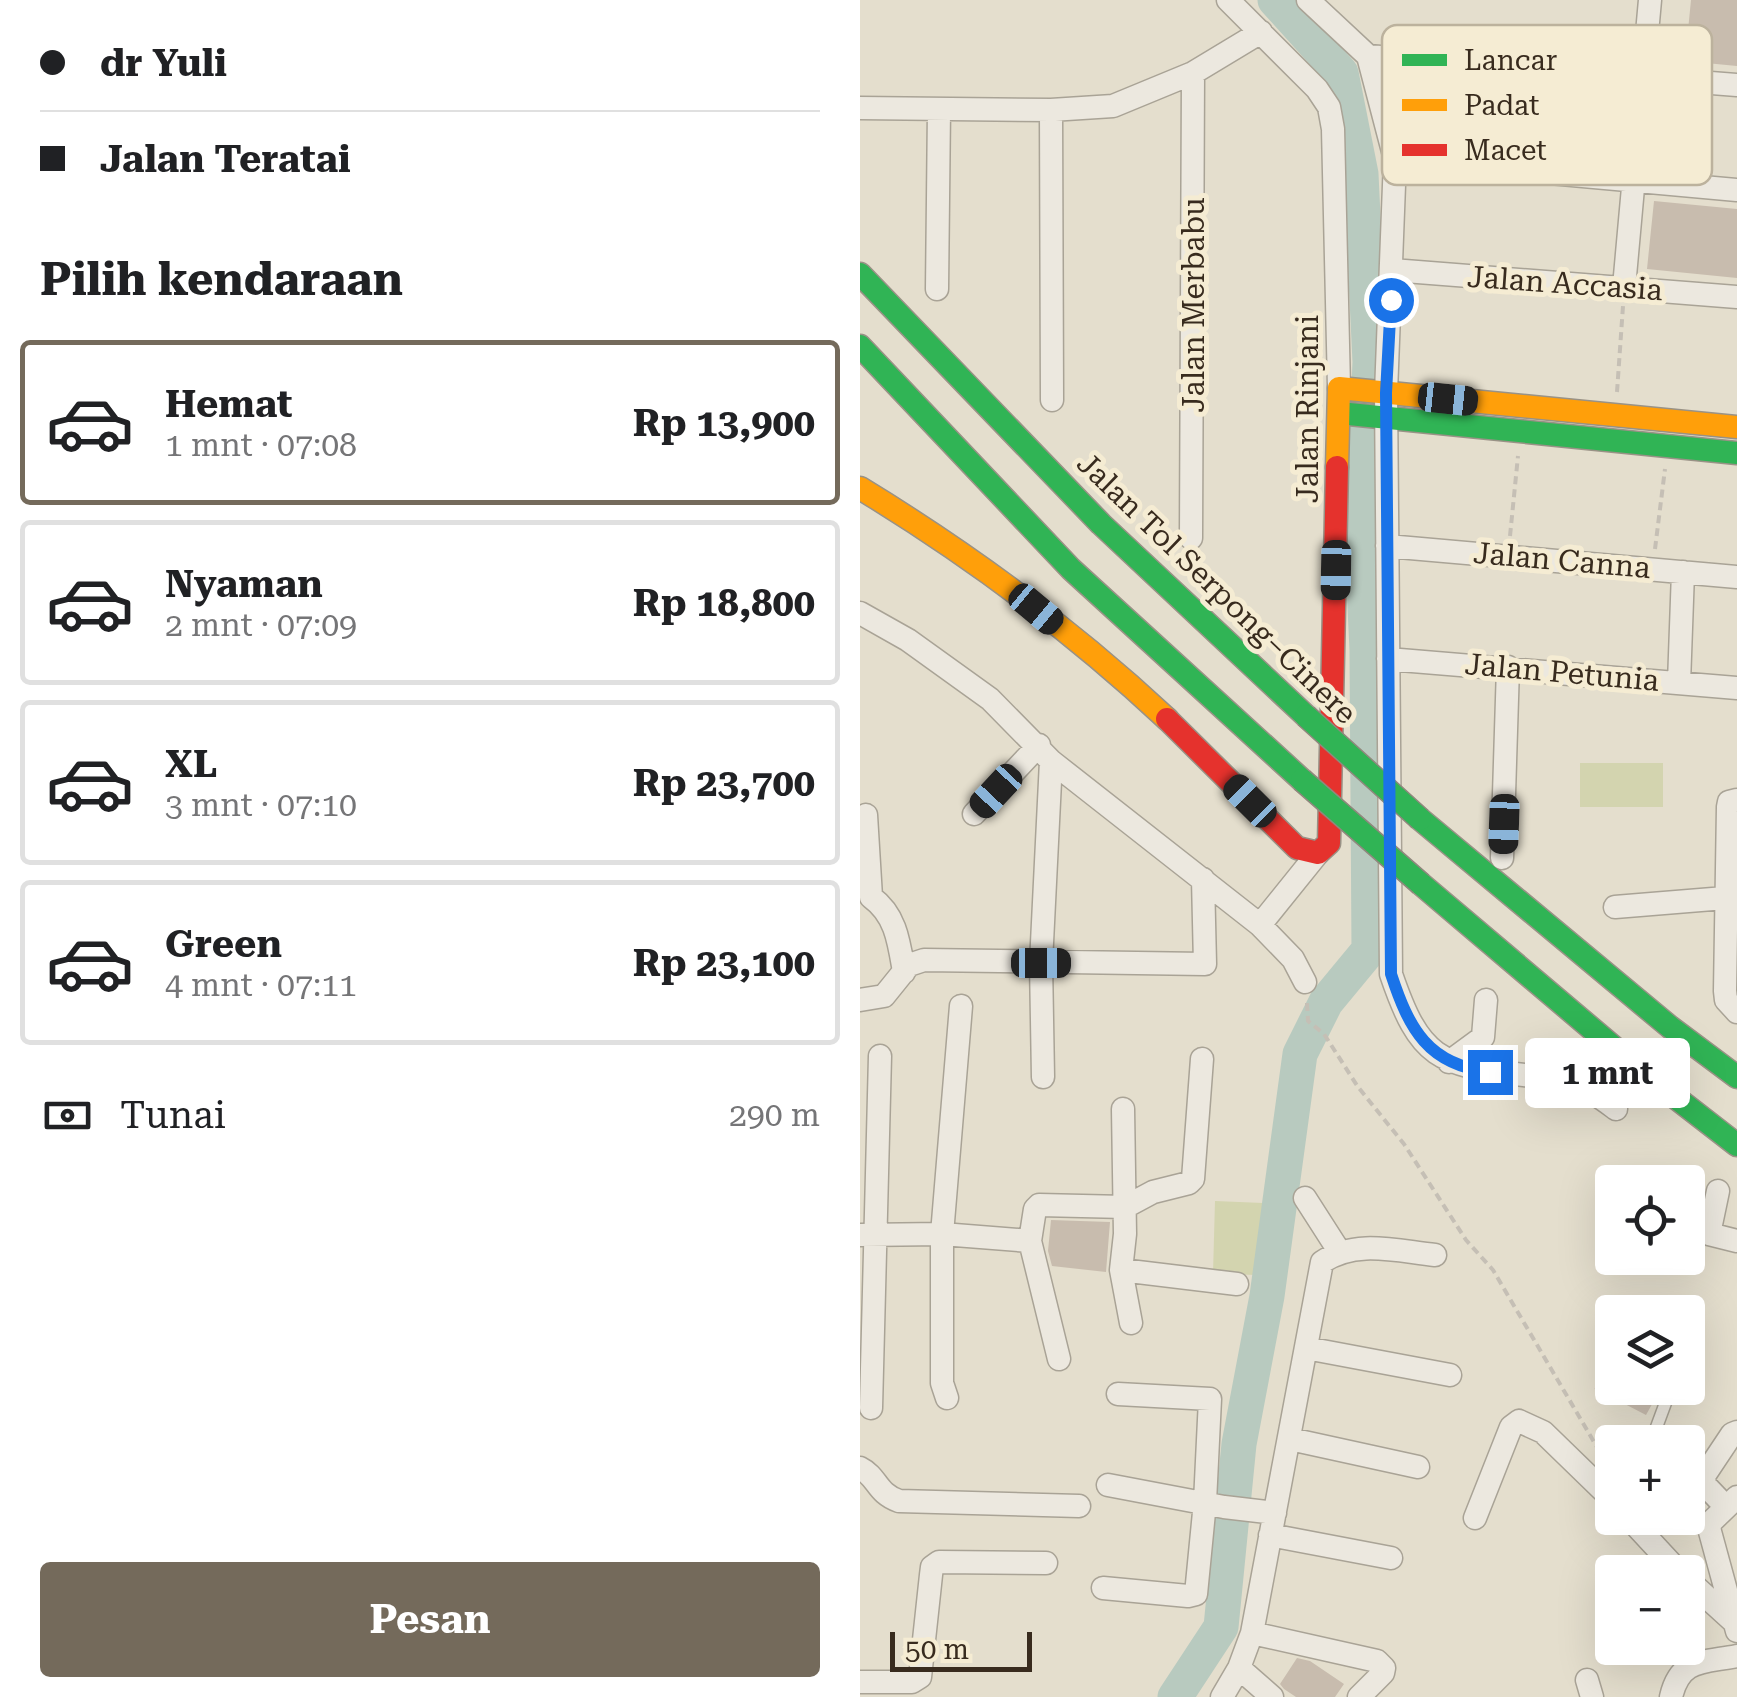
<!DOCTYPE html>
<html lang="id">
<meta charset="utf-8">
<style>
body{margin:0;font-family:"Roboto Serif",serif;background:#f2f2f2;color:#202124;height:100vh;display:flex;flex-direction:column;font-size:38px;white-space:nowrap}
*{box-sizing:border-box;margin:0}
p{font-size:32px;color:#757577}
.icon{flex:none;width:55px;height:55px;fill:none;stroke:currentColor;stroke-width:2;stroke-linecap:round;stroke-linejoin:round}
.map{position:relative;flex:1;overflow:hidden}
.panel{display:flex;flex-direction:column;background:#fff;width:860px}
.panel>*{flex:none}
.guide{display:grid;align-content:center;height:220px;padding:0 40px;background:#fff}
.fabs{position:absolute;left:735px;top:1165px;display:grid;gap:20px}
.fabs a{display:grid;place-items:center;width:110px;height:110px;border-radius:10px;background:#fff;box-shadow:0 10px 40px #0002;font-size:50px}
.scale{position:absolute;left:30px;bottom:25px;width:142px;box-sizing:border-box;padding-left:10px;border:5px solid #382b1e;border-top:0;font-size:28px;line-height:35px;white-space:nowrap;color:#382b1e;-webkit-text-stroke:8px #f5ecd3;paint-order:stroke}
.end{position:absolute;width:45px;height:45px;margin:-22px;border:12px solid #1a73e8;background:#fff;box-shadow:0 0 0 5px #fff}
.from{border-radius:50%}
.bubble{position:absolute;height:70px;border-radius:10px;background:#fff;box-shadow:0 10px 40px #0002;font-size:32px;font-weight:700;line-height:70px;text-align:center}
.car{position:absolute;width:30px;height:60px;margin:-30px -15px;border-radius:12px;box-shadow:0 0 8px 2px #0007;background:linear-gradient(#222 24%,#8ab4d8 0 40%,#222 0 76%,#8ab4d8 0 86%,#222 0)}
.guide b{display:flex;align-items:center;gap:35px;height:95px;font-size:38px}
.guide b+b{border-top:2px solid #e0e0e0}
.guide i{width:25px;height:25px;background:#202124}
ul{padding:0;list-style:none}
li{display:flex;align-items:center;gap:30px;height:165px;margin:0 20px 15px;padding:0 20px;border:5px solid #e0e0e0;border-radius:10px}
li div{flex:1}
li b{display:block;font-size:38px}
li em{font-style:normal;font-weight:700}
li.on{border-color:#746a5b}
li>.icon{width:90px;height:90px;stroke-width:1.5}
h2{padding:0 40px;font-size:45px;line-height:120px}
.pay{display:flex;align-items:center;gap:25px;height:110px;padding:0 40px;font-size:38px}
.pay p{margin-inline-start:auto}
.button{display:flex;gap:20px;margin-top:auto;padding:20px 40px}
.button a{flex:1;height:115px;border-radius:10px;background:#746a5b;color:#fff;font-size:40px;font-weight:700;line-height:115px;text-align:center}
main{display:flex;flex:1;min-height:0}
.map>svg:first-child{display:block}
.green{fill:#d3d4af}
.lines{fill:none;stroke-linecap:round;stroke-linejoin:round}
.river{stroke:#b8cabf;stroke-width:35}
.building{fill:#c8bcae}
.lane-casing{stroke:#a9a396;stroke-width:14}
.street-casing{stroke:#a9a396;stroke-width:25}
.fast-casing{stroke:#999286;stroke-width:25}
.slow-casing{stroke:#999286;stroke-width:25}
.jam-casing{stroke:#999286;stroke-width:25}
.path{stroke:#c5bfb5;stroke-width:4;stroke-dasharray:8 5;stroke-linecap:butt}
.lane{stroke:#ece8df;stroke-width:11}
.street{stroke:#ece8df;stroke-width:22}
.fast{stroke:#30b455;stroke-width:22}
.slow{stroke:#ff9f0a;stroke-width:22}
.jam{stroke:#e5322d;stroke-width:22}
.fast-bridge-casing{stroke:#8f887d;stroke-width:25;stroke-linecap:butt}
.fast-bridge{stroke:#30b455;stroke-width:22}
.route{stroke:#1a73e8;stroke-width:12}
.labels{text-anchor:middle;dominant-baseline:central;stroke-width:10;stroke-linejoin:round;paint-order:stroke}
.street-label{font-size:30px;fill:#382b1e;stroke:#f5ecd3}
.key{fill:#f5ecd3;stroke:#bcb29d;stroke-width:2.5}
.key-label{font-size:28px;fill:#382b1e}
</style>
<main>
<section class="panel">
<div class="guide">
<b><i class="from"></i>dr Yuli</b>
<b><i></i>Jalan Teratai</b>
</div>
<h2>Pilih kendaraan</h2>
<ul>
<li class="on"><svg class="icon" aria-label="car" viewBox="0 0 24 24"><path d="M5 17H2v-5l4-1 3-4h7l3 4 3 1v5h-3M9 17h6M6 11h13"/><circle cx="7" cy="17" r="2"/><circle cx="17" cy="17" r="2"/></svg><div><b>Hemat</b><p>1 mnt · 07:08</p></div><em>Rp 13,900</em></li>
<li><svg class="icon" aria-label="car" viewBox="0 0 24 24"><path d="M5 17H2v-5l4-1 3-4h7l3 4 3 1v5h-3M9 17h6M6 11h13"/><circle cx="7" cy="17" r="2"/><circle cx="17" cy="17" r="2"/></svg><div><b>Nyaman</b><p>2 mnt · 07:09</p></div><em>Rp 18,800</em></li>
<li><svg class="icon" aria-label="car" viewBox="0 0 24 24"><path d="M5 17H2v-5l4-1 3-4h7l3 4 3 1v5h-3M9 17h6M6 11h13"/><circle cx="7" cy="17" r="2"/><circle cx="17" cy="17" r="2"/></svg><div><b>XL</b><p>3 mnt · 07:10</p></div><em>Rp 23,700</em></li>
<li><svg class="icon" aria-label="car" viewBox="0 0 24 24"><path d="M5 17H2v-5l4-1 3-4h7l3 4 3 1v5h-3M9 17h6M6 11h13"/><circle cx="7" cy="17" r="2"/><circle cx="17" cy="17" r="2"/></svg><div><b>Green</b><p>4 mnt · 07:11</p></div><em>Rp 23,100</em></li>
</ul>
<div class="pay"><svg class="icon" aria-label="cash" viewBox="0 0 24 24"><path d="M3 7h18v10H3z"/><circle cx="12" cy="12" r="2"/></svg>Tunai<p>290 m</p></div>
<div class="button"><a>Pesan</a></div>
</section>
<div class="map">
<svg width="877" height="1697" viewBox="0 0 877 1697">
<rect width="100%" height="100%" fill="#e4decd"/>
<path class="green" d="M720,763h83v44h-83z
M355,1201l48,2 -3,72 -47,-1z"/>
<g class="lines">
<path class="river" d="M315,1697l46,-70 18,-183 28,-148 33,-242 26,-52 43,-52 -2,-300 -5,-105 8,-183 -9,-188 -20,-101 -66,-73"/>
</g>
<path class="building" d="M831,0h46v66l-52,-5z
M794,201l83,8v69l-90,-9z
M191,1220l59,2 -4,50 -54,-6 -4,-15z
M734,1388h67l-15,27z
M437,1658l13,3 34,23 -9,13h-39l-12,-8 -4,-5z"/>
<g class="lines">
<defs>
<path id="lane" d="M791,1442l20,-54"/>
<path id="street" d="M368,0l89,89 12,18 4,22 6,259
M448,0l60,56 27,103 -9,234 5,581c29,85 47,91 133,101 18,2 36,3 53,10 14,5 27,15 39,24
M508,56l369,29
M0,108l191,2 62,-4 80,-33 68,-41
M191,110l1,290
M535,159l342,31
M532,270l345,27
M764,287l26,-287
M77,289l2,-180
M331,538l2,-465
M527,546l350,31
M0,613l48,27 82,59 61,62 209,164 33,34 12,23
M528,659l349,29
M819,683l4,-111
M877,800l-8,2 -1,5 -3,184 1,9 11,12
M114,814l65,-69
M6,815l5,82c25,18 28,45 33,75
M642,858l6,-191
M755,907l110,-9
M400,925l58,-72
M0,1000l24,-4 25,-31 15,-5 281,4 -2,-85
M589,1062l34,-25 3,-37
M183,1077l-2,-114 10,-202
M263,1109l2,125 -4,36 10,53
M858,1191l-9,43 28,7
M445,1198l34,53
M0,1235l82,-1 88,7 5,-32 4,-4 86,2 28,-15 36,-9 4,-4 9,-120
M170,1241l29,118
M261,1270l116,14
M446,1348l144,27
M87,1398l-5,-15v-149l19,-228
M11,1408l9,-352
M430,1439l128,28
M0,1468c18,9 16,25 39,33l180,5
M248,1485l116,22 51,6
M877,1497l-25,24 -3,7 28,103
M866,1507l-21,-22 -1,-9 28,-42 5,-2
M615,1518l36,-91 8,-6 24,11 69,67
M769,1518l50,54
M410,1535l121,23
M828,1580l45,41
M243,1588l85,8 8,-2 9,-92 5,-103 -92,-5
M392,1633l125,28 7,7 -1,5 -24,24
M379,1668l33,29
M727,1680l5,17
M0,1682h52l8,-5 11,-102 1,-8 7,-5 107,1
M362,1697l17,-29 13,-35 70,-371c34,-23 74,-11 113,-7
M811,1697c9,-39 32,-34 66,-41"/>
<path id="fast" d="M0,274l241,250 205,192
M0,346l211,223 231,211
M479,413l398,40
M560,819l250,208 67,50
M561,884l223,189 93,72"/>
<path id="slow" d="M477,467l2,-79 398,39
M0,488c110,67 213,143 307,231"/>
<path id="jam" d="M307,719l130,129 21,5 11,-10 8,-376"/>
</defs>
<use href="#lane" class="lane-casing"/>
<use href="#street" class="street-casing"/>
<use href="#fast" class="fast-casing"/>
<use href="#slow" class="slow-casing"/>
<use href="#jam" class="jam-casing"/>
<path class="path" d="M757,392l6,-86
M650,536l8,-80
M795,549l10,-80
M447,1003l1,18 16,13 34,53 46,57 62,96 27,30 114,194"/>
<use href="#lane" class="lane"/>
<use href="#street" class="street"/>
<use href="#fast" class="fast"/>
<use href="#slow" class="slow"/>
<use href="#jam" class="jam"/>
<defs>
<path id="fast-bridge" d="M446,716l114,103
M442,780l119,104"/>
</defs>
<use href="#fast-bridge" class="fast-bridge-casing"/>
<use href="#fast-bridge" class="fast-bridge"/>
</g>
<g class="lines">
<path class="route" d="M531,300l-5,93 5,581c18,55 37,91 99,98"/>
</g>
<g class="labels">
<g class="street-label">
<text transform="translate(705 283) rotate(4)">Jalan Accasia</text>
<text transform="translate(333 305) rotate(-90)">Jalan Merbabu</text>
<text transform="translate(447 409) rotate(-90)">Jalan Rinjani</text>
<text transform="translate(702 560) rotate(5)">Jalan Canna</text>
<text transform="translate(357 588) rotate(44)">Jalan Tol Serpong–Cinere</text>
<text transform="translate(702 672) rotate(5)">Jalan Petunia</text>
</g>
</g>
<rect x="522" y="25" width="330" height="160" rx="15" class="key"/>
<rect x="542" y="54" width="45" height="12" fill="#30b455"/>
<rect x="542" y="99" width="45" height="12" fill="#ff9f0a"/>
<rect x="542" y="144" width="45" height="12" fill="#e5322d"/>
<g class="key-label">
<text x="604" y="70">Lancar</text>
<text x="604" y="115">Padat</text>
<text x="604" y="160">Macet</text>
</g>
</svg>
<div class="fabs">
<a><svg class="icon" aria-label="locate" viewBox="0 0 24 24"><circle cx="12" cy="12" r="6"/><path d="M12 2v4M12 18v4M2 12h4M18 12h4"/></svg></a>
<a><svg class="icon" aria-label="layers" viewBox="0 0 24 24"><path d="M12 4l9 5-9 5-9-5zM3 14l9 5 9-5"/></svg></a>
<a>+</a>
<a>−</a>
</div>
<div class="scale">50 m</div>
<i class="end from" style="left:531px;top:300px"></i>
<i class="end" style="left:630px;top:1072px"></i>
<div class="bubble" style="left:665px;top:1038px;width:165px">1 mnt</div>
<i class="car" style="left:588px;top:399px;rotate:96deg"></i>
<i class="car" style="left:476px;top:570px;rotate:181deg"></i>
<i class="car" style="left:176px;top:609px;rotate:130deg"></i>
<i class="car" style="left:136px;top:791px;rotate:223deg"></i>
<i class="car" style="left:390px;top:801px;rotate:315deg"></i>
<i class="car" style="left:644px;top:824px;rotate:182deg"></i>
<i class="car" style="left:181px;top:963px;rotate:90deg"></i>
</div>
</main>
